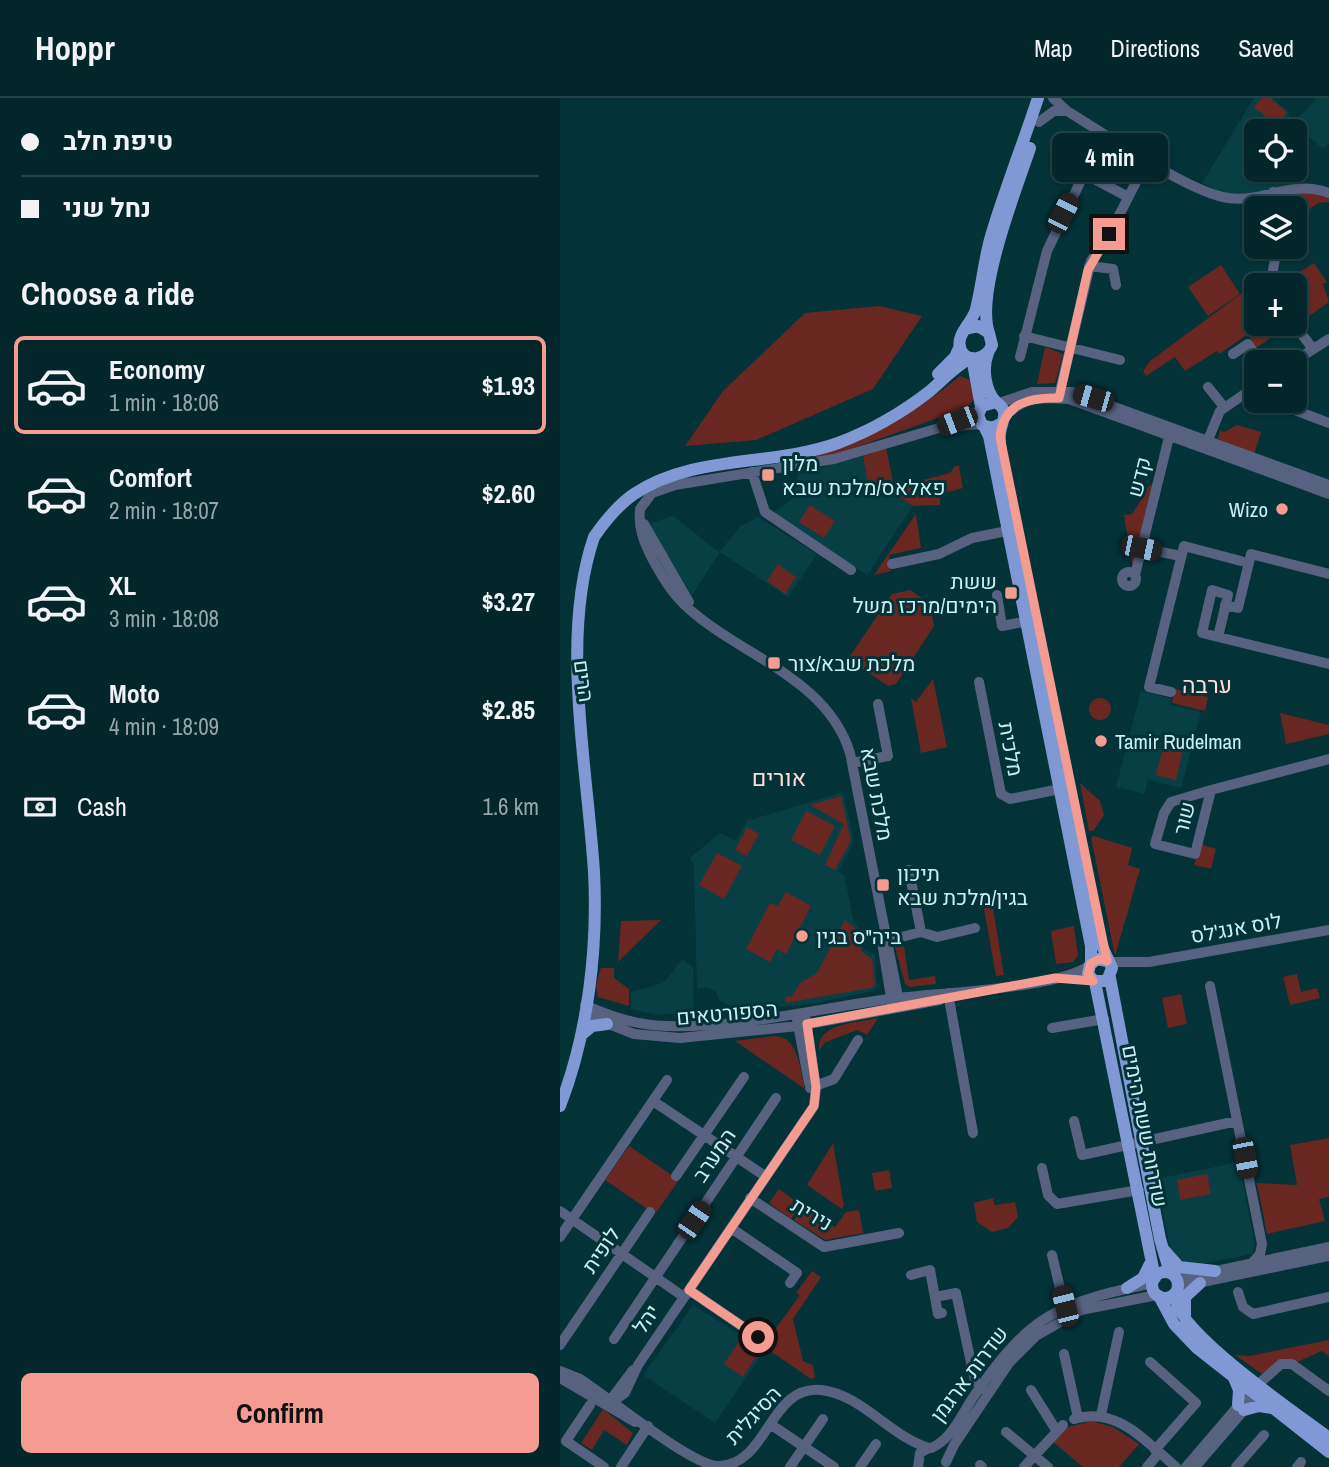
<!DOCTYPE html>
<meta charset="utf-8">
<style>
body{margin:0;font-family:"Archivo Narrow",Heebo,sans-serif;background:#103235;color:#f1f3f6;height:100vh;display:flex;flex-direction:column;font-size:26px;white-space:nowrap}
*{box-sizing:border-box;margin:0}
p{font-size:23px;color:#96a5a8}
.icon{flex:none;width:38px;height:38px;fill:none;stroke:currentColor;stroke-width:2;stroke-linecap:round;stroke-linejoin:round}
.map{position:relative;flex:1;overflow:hidden}
.sheet{display:flex;flex-direction:column;background:#022629;width:560px}
.sheet>*{flex:none}
.top-card{display:grid;align-content:center;height:154px;padding:0 21px;background:#022629}
.controls{position:absolute;left:684px;top:21px;display:grid;gap:14px}
.controls a{display:grid;place-items:center;width:63px;height:63px;border-radius:10px;background:#022629;box-shadow:0 2px 5px #0004,0 0 0 2px #234346;font-size:35px}
.end{position:absolute;width:32px;height:32px;margin:-16px;border:9px solid #f59c92;background:#111;box-shadow:0 0 0 4px #111}
.from{border-radius:50%}
.bubble{position:absolute;height:49px;border-radius:10px;background:#022629;box-shadow:0 2px 5px #0004,0 0 0 2px #234346;font-size:23px;font-weight:700;line-height:49px;text-align:center}
.car{position:absolute;width:21px;height:42px;margin:-21px -10px;border-radius:9px;box-shadow:0 0 5px 2px #0007;background:linear-gradient(#222 24%,#8ab4d8 0 40%,#222 0 76%,#8ab4d8 0 86%,#222 0)}
.top-card b{display:flex;align-items:center;gap:24px;height:66px;font-size:26px}
.top-card b+b{border-top:2px solid #234346}
.top-card i{width:18px;height:18px;background:#f1f3f6}
ul{padding:0;list-style:none}
li{display:flex;align-items:center;gap:21px;height:98px;margin:0 14px 10px;padding:0 7px;border:4px solid transparent;border-radius:10px}
li div{flex:1}
li b{display:block;font-size:26px}
li em{font-style:normal;font-weight:700}
li.active{border-color:#f59c92}
li>.icon{width:63px;height:63px;stroke-width:1.5}
h2{padding:0 21px;font-size:32px;line-height:84px}
.pay{display:flex;align-items:center;gap:18px;height:77px;padding:0 21px;font-size:26px}
.pay p{margin-inline-start:auto}
.primary-button{display:flex;gap:14px;margin-top:auto;padding:14px 21px}
.primary-button a{flex:1;height:80px;border-radius:10px;background:#f59c92;color:#111;font-size:28px;font-weight:700;line-height:80px;text-align:center}
header{display:flex;align-items:center;gap:42px;box-sizing:border-box;height:98px;padding:0 35px;background:#022629;border-bottom:2px solid #234346}
header strong{font-size:33px}
nav{display:flex;gap:38px;margin-inline-start:auto;font-size:24px}
main{display:flex;flex:1;min-height:0}
.map>svg:first-child{display:block}
.built{fill:#083f45}
.green{fill:#692722}
.lines{fill:none;stroke-linecap:round;stroke-linejoin:round}
.minor{stroke:#56627f;stroke-width:10}
.major{stroke:#8098d4;stroke-width:12}
.route{stroke:#f59c92;stroke-width:9}
.poi-dot{fill:#f59c92;stroke:#033237;stroke-width:2.5}
.labels{text-anchor:middle;dominant-baseline:central;stroke-width:6;stroke-linejoin:round;paint-order:stroke}
.poi-label{font-size:21px;fill:#c9eef4;stroke:#033237;text-anchor:start}
.street-label{font-size:21px;fill:#c9eef4;stroke:#033237}
.neighbourhood-label{font-size:23px;fill:#fedbd6;stroke:#033237}
</style>
<header>
<strong>Hoppr</strong>
<nav><a>Map</a><a>Directions</a><a>Saved</a></nav>
</header>
<main>
<section class="sheet">
<div class="top-card">
<b><i class="from"></i>טיפת חלב</b>
<b><i></i>נחל שני</b>
</div>
<h2>Choose a ride</h2>
<ul>
<li class="active"><svg class="icon" aria-label="car" viewBox="0 0 24 24"><path d="M5 17H2v-5l4-1 3-4h7l3 4 3 1v5h-3M9 17h6M6 11h13"/><circle cx="7" cy="17" r="2"/><circle cx="17" cy="17" r="2"/></svg><div><b>Economy</b><p>1 min · 18:06</p></div><em>$1.93</em></li>
<li><svg class="icon" aria-label="car" viewBox="0 0 24 24"><path d="M5 17H2v-5l4-1 3-4h7l3 4 3 1v5h-3M9 17h6M6 11h13"/><circle cx="7" cy="17" r="2"/><circle cx="17" cy="17" r="2"/></svg><div><b>Comfort</b><p>2 min · 18:07</p></div><em>$2.60</em></li>
<li><svg class="icon" aria-label="car" viewBox="0 0 24 24"><path d="M5 17H2v-5l4-1 3-4h7l3 4 3 1v5h-3M9 17h6M6 11h13"/><circle cx="7" cy="17" r="2"/><circle cx="17" cy="17" r="2"/></svg><div><b>XL</b><p>3 min · 18:08</p></div><em>$3.27</em></li>
<li><svg class="icon" aria-label="car" viewBox="0 0 24 24"><path d="M5 17H2v-5l4-1 3-4h7l3 4 3 1v5h-3M9 17h6M6 11h13"/><circle cx="7" cy="17" r="2"/><circle cx="17" cy="17" r="2"/></svg><div><b>Moto</b><p>4 min · 18:09</p></div><em>$2.85</em></li>
</ul>
<div class="pay"><svg class="icon" aria-label="cash" viewBox="0 0 24 24"><path d="M3 7h18v10H3z"/><circle cx="12" cy="12" r="2"/></svg>Cash<p>1.6 km</p></div>
<div class="primary-button"><a>Confirm</a></div>
</section>
<div class="map">
<svg width="769" height="1369" viewBox="0 0 769 1369">
<rect width="100%" height="100%" fill="#033237"/>
<path class="built" d="M694,0h19l16,15 -1,7 5,11h-37v39h38l6,6 -1,7 -48,12 -29,-2 -20,-10z
M757,0h12v45l-6,6 -30,-26z
M303,358l7,38 13,-7 30,19 -46,69 -95,-62 25,-17 -3,-2 4,-20z
M113,418l46,36 22,-26 17,-9 59,37 -29,43 -68,-45 -28,43 -41,-67v-5z
M581,593l31,8 -1,6 30,7 -20,76 -33,-8 -4,14 -28,-7z
M283,694l11,50 -16,30 6,3 10,47 5,6 4,21 12,6 2,32 -4,4 -57,12 -75,9 -21,-11 -4,-9 -9,-5 -10,2 -3,-123 -4,-8 30,-25 16,8 11,-20z
M123,861l10,9 1,44 -37,3 -26,-6v-17l32,-9z
M679,1064l16,83 -3,9 -55,11 -17,-3 -9,-12 -15,-71z
M133,1207l72,45 -50,73 -72,-48z"/>
<path class="green" d="M702,0h8l17,14 -11,13 -22,-18z
M744,93l25,6v5l-11,1 -23,17 6,10 -6,5v-27h-14l2,-10 5,-4z
M754,165l13,19 -4,2 6,18 -28,20 -3,-4 -3,2v-35h-39v39h34l-34,24 -8,-14 -29,20 -2,-3 -32,20 -10,-14 -29,19 -3,-5 7,-10 114,-84c18,7 34,-4 50,-14z
M661,167l19,29 -32,22 -20,-29z
M319,208l43,10 -49,73 -117,51 -71,6 38,-55 82,-78z
M485,249l18,7 -8,29 -18,1z
M400,278l10,4 4,18 -5,9 -135,48 -29,5c58,-20 108,-45 155,-84z
M677,327l24,7 -7,22 -36,-15 2,-9 4,2z
M326,350l7,34 6,4 51,-13 5,-7h4l4,22 -23,6v11l-27,1 -29,-19 -14,8 -7,-39z
M592,386l-18,79h-2l-8,-48 8,-1 13,-20 -1,-4z
M250,407l25,16 -11,17 -25,-16z
M356,416l5,34 -32,7 2,16 -17,4z
M218,466l18,13 -11,17 -18,-13z
M350,492l20,13 4,23 -38,58 -8,2 -40,-27 44,-65z
M373,581l14,68 -26,6 -10,-55 5,4z
M615,591l33,8 -3,14 -33,-8z
M529 611a11 11 0 1 1 22 0a11 11 0 1 1-22 0Z
M720,615l49,12v9l-43,10z
M604,646l19,5 -7,31 -20,-5z
M520,685l20,18 4,14 -11,16h-4z
M281,698l10,45 -16,29 -10,-5 19,-41 -34,-19z
M246,713l29,15 -15,29 -29,-15z
M187,729l12,7 -12,22 -12,-6z
M534,738l38,12 -4,17 12,4 -25,87 -24,-119z
M640,746l16,5 -5,20 -17,-4z
M157,755l25,13 -18,33 -25,-14z
M226,794l25,14 -25,48 -9,-5 -7,13 -24,-13 24,-46 8,3z
M432,804l12,73 -8,1 -13,-73z
M101,822l-43,42 3,-41z
M285,822l12,10 5,22 10,7 3,25 -4,4 -86,15v-6l7,-1 8,-13 17,-10z
M514,828l4,29 -5,7 -17,2 -5,-33z
M344,847l5,35 26,-4 1,8 -26,3 -5,-3 -10,-37z
M41,870h13v10l15,11v17l-31,-9 -2,-12z
M737,876l4,18 16,-4 3,10 -30,7 -7,-28z
M621,896l6,30 -19,4 -6,-30z
M318,920l-11,17 -10,-5 -33,13 -5,8c-3,-28 37,-28 59,-33z
M214,938c25,0 26,35 31,53l-70,-48z
M769,1040v59l-10,2 6,22 -58,13 -10,-51 40,2 -7,-40z
M273,1045l11,63 -2,3 -35,-24z
M69,1048l50,34 -24,34 -50,-34z
M329,1072l3,18 -17,3 -3,-18z
M647,1076l4,20 -31,6 -3,-20z
M219,1091l22,16 -10,14 -22,-16z
M433,1100l2,7 20,-3 3,15 -10,11 -16,4 -15,-10 -3,-19z
M243,1109l32,20 11,-15 13,-2 4,23 -38,7 -31,-20z
M252,1173l9,6 -28,42 10,42 10,4 2,13 -4,1 -48,-33 37,-51 -4,-2z
M182,1239l19,12 -18,28 -19,-13z
M769,1242v16l-7,-5 -25,11 -12,-3 -23,15 -27,-19 14,1z
M43,1311l30,24 -6,12 -23,-15 -12,20 -11,-7z
M532,1323l21,6 26,17 -20,23h-36l-31,-26 16,-14z"/>
<g class="lines">
<path class="minor" d="M493,0l14,13c37,22 122,82 161,87 37,5 62,-19 101,-5
M479,24l15,-11h12
M497,61l71,38
M713,94l1,16
M529,168l24,3 3,16
M712,178l5,-29
M734,226l19,25
M464,238l96,24
M673,256l15,-10 12,18
M460,259l27,-106 37,-77
M733,264l36,-23
M648,289l16,20
M499,297l32,-134 21,-32 36,-70
M439,305l33,-11h41l256,93
M719,306l50,19
M445,319c18,-21 38,-20 64,-18l260,95
M393,328l29,-2
M645,349l15,-36 36,-25
M192,374l13,40 86,58
M84,426l45,78
M581,450l40,8
M332,466l47,-10 33,-16 40,-8
M562 481a7 7 0 1 1 14 0a7 7 0 1 1-14 0Z
M575,477l35,-142
M437,497l5,31 31,-6
M665,507l13,3 13,-54 78,20
M658,539l10,-42 -16,-5 -10,43 127,31
M419,584l22,112 9,5 55,-11
M611,594l-22,-5 35,-141 57,15
M292,665l36,-7 -10,-52
M651,692l-16,64 -40,-10 9,-31 7,-11z
M651,692l118,-31
M349,772l12,62
M321,838l11,68
M322,844l39,-10 16,5 38,-9
M548,864h41l180,-32
M650,888l52,258 -2,10 -7,8
M388,895l25,140
M25,907c27,12 51,20 81,21 73,2 145,-16 216,-26 44,-7 176,-10 208,-35
M340,909l-50,-254c-23,-75 -109,-97 -162,-145 -15,-13 -25,-30 -35,-48 -9,-17 -15,-31 -13,-51l12,-16 23,-8 159,-26 105,-31 39,-16
M24,916l50,20 46,4 118,-12 142,-26
M237,921l12,64
M492,930l52,-9
M250,990l24,-9 24,-39
M93,1003l112,75
M514,1023l8,34 155,-34
M482,1070l6,27 9,9 82,-14
M116,1078l68,-99
M190,1100l74,49 75,-14
M0,1113l124,86
M171,1130l66,45 -7,10
M0,1139l107,-157
M492,1157l13,54
M351,1177l19,-5 8,44 4,-1
M614,1178l13,1 142,-30
M129,1192l69,47
M617,1193l11,-6 141,-29
M678,1194l5,15 10,7 76,-17
M375,1199l21,-4 19,88 10,9
M54,1241l162,-241
M0,1247l90,-133
M504,1256l14,64
M590,1264l46,41 -41,47
M0,1273l20,8c28,18 113,88 139,87 50,-2 50,-81 102,-76 40,4 70,47 108,58
M0,1280l75,44
M471,1292l25,40
M49,1304l24,-32
M30,1307l-24,36 38,26
M48,1307l17,-12 13,-28 176,-259 2,-19 -11,-73
M541,1317l18,-83
M514,1321c43,-13 71,22 102,48
M210,1326l64,43
M446,1334l42,35
M371,1350c20,-8 30,-32 41,-49 54,-79 80,-95 172,-114l10,-5
M386,1364l8,-17 55,-82 27,-27 45,-26 76,-15
M420,1367l2,2
M61,1369l27,-41
M230,1369l33,-48
M300,1369l16,-23
M358,1369l2,-14 9,-5
M464,1369l39,-42
M587,1369l12,-14
M626,1369l65,-76 30,-27h11l37,27
M635,1369l62,-72 1,-6
M676,1369l28,-32
M737,1369l4,-5"/>
<path class="major" d="M406,231l12,-3 11,7 3,12c-5,14 -26,20 -32,3 -4,-14 13,-26 16,-39 6,-24 8,-49 15,-73 14,-47 32,-92 47,-138
M429,235c-14,-40 27,-143 41,-185
M428,255c-6,15 -3,38 8,49
M412,260l9,49
M378,276l17,-17 5,-11
M442,325l-10,5 -10,-3 -4,-10 4,-9 14,-4c15,10 5,19 4,32 -1,9 1,17 2,25l99,485 11,24 -5,13h-13l-6,-7 2,-9 7,-6 10,2
M424,328l5,10 102,510v17
M550,880l50,261 10,34
M535,884l60,296
M21,937l11,-9 15,-2
M0,1008c28,-72 38,-157 34,-234 -7,-109 -34,-236 0,-335 11,-16 24,-32 40,-43 60,-40 137,-27 204,-51 32,-12 65,-31 92,-52 13,-11 25,-25 41,-33
M604,1152l15,17 36,4
M592 1187a13 13 0 1 1 26 0a13 13 0 1 1-26 0Z
M567,1190l16,-10 8,-16
M615,1196c-4,35 124,121 154,144
M599,1198l15,28 23,24 132,104
M625,1219v-20l15,-14
M674,1280l5,12 -1,15
M684,1312l15,-4 13,2"/>
</g>
<g class="lines">
<path class="route" d="M198,1239l-69,-47 125,-184 2,-19 -9,-63 248,-46 38,3 -5,-7 3,-11 9,-4 7,2 -107,-524c3,-34 30,-40 59,-39l29,-128 21,-36"/>
</g>
<g class="poi-dot">
<rect x="201" y="370" width="14" height="14" rx="3.5"/>
<circle cx="722" cy="411" r="7"/>
<rect x="444" y="488" width="14" height="14" rx="3.5"/>
<rect x="207" y="558" width="14" height="14" rx="3.5"/>
<circle cx="541" cy="643" r="7"/>
<rect x="316" y="780" width="14" height="14" rx="3.5"/>
<circle cx="242" cy="838" r="7"/>
</g>
<g class="labels">
<g class="poi-label">
<text x="222" y="365">מלון<tspan x="222" dy="24">פאלאס/מלכת שבא</tspan></text>
<text x="708" y="411" text-anchor="end">Wizo</text>
<text x="437" y="483" text-anchor="end">ששת<tspan x="437" dy="24">הימים/מרכז משל</tspan></text>
<text x="228" y="565">מלכת שבא/צור</text>
<text x="555" y="643">Tamir Rudelman</text>
<text x="337" y="775">תיכון<tspan x="337" dy="24">בגין/מלכת שבא</tspan></text>
<text x="256" y="838">ביה"ס בגין</text>
</g>
<g class="street-label">
<text transform="translate(579 379) rotate(-76)">קדש</text>
<text transform="translate(24 583) rotate(82)">הרים</text>
<text transform="translate(451 651) rotate(79)">מלכית</text>
<text transform="translate(317 696) rotate(79)">מלכת שבא</text>
<text transform="translate(624 720) rotate(-76)">שור</text>
<text transform="translate(676 830) rotate(-10)">לוס אנג'לס</text>
<text transform="translate(167 915) rotate(-5)">הספורטאים</text>
<text transform="translate(585 1028) rotate(79)">שדרות ששת הימים</text>
<text transform="translate(154 1057) rotate(-56)">המערב</text>
<text transform="translate(252 1116) rotate(31)">נירית</text>
<text transform="translate(41 1152) rotate(-56)">לופית</text>
<text transform="translate(86 1221) rotate(-56)">יהל</text>
<text transform="translate(409 1276) rotate(-53)">שדרות ארגמן</text>
<text transform="translate(193 1317) rotate(-47)">הסיגלית</text>
</g>
<g class="neighbourhood-label">
<text x="647" y="586">ערבה</text>
<text x="219" y="679">אורים</text>
</g>
</g>
</svg>
<div class="controls">
<a><svg class="icon" aria-label="locate" viewBox="0 0 24 24"><circle cx="12" cy="12" r="6"/><path d="M12 2v4M12 18v4M2 12h4M18 12h4"/></svg></a>
<a><svg class="icon" aria-label="layers" viewBox="0 0 24 24"><path d="M12 4l9 5-9 5-9-5zM3 14l9 5 9-5"/></svg></a>
<a>+</a>
<a>−</a>
</div>
<i class="end from" style="left:198px;top:1239px"></i>
<i class="end" style="left:549px;top:136px"></i>
<div class="bubble" style="left:492px;top:35px;width:116px">4 min</div>
<i class="car" style="left:503px;top:115px;rotate:27deg"></i>
<i class="car" style="left:533px;top:300px;rotate:286deg"></i>
<i class="car" style="left:397px;top:323px;rotate:249deg"></i>
<i class="car" style="left:581px;top:450px;rotate:102deg"></i>
<i class="car" style="left:685px;top:1060px;rotate:169deg"></i>
<i class="car" style="left:134px;top:1122px;rotate:34deg"></i>
<i class="car" style="left:505px;top:1208px;rotate:346deg"></i>
</div>
</main>
